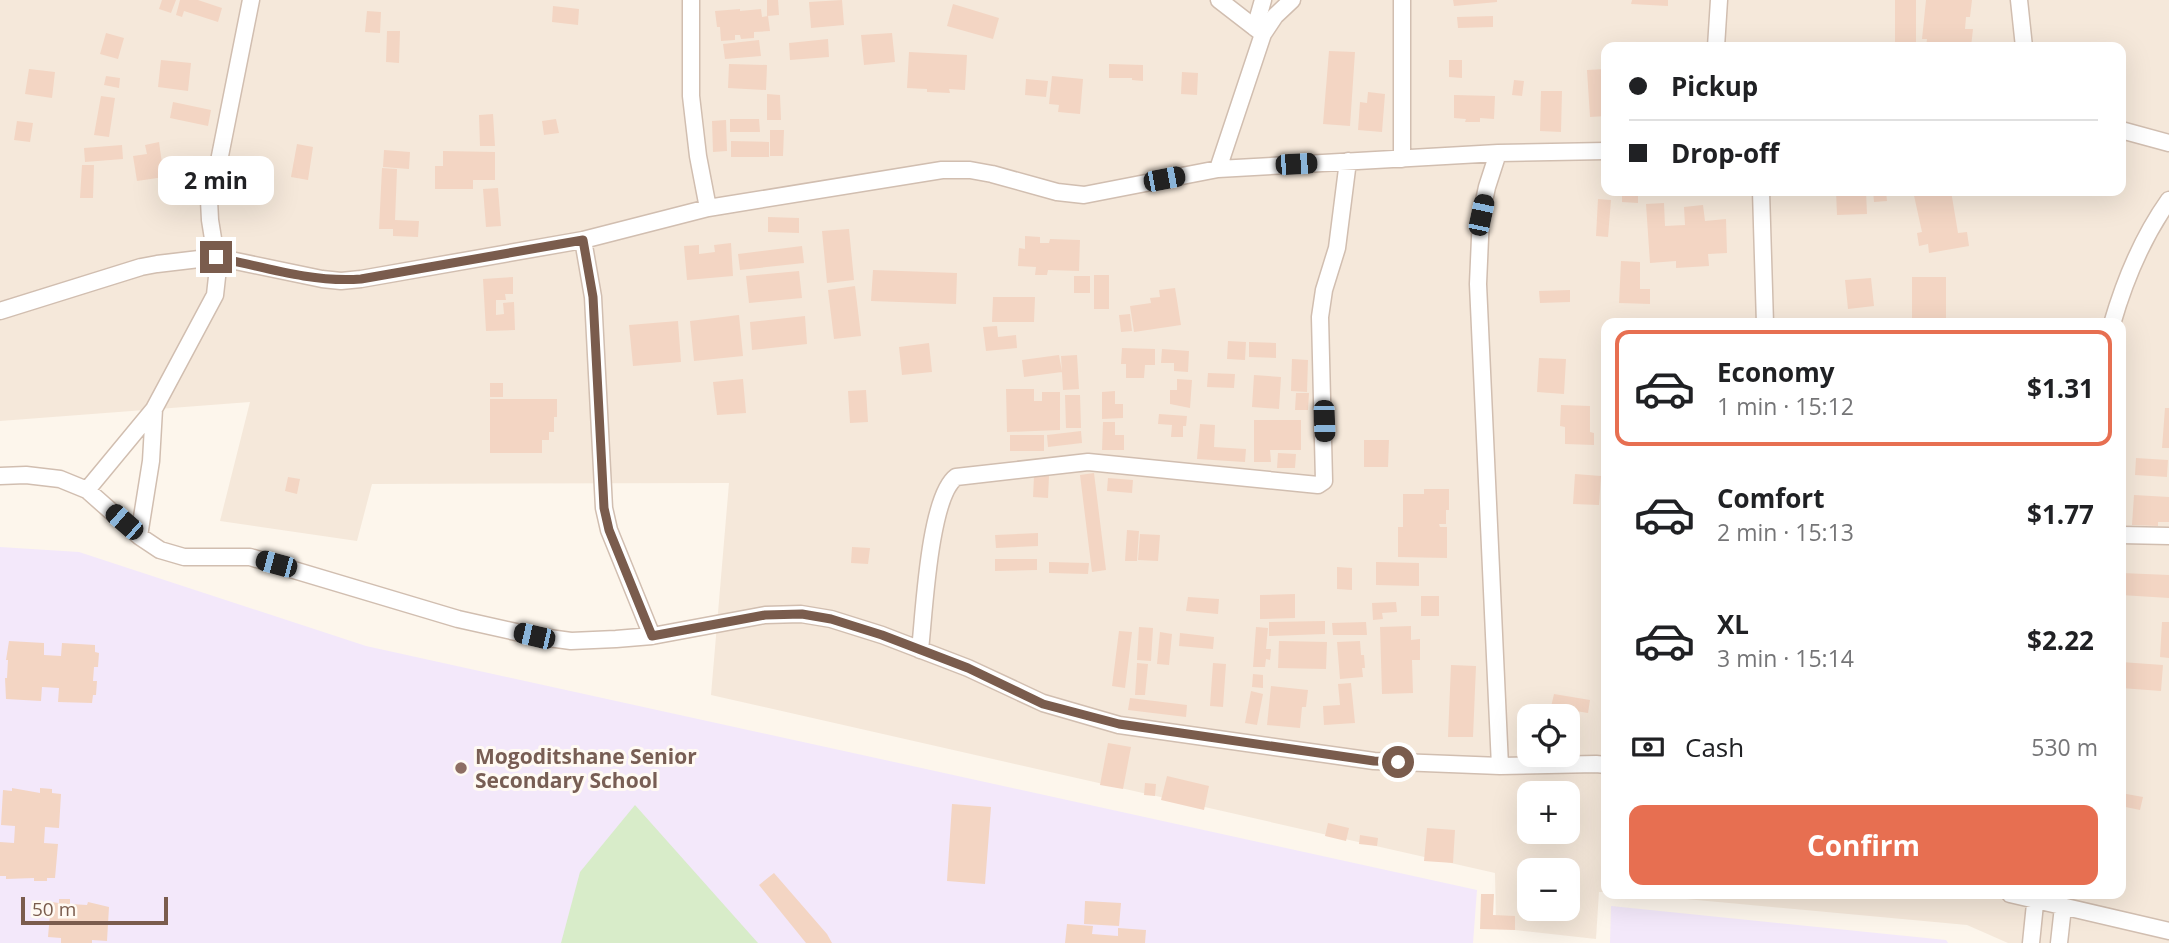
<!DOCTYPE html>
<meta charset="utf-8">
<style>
body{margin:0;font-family:"Open Sans",sans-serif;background:#f2f2f2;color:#202124;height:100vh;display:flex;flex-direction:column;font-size:26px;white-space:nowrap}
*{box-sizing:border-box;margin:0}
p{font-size:23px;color:#757577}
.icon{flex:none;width:38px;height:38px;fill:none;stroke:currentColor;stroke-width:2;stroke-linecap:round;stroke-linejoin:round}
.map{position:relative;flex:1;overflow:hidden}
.side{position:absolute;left:1601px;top:318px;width:525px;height:581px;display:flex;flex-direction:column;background:#fff;border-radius:14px;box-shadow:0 7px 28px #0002}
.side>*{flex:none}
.guide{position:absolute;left:1601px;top:42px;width:525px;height:154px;border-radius:14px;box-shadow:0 7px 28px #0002;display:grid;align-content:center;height:154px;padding:0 28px;background:#fff}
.controls{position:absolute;left:1517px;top:704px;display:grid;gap:14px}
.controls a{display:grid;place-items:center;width:63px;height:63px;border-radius:14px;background:#fff;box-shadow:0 7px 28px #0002;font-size:35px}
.scale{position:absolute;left:21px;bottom:18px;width:147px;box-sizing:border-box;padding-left:7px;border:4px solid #7a5c4d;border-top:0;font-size:19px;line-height:24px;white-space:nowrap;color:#7a5c4d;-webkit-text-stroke:5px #fffaf3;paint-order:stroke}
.end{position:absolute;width:32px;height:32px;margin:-16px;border:9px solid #7a5c4d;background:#fff;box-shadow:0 0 0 4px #fff}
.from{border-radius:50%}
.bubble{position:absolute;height:49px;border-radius:14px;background:#fff;box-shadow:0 7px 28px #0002;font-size:23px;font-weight:700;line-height:49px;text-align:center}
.car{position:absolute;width:21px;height:42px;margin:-21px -10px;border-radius:9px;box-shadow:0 0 5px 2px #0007;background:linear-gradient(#222 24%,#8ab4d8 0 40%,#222 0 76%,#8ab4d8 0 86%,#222 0)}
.guide b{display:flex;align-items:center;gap:24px;height:66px;font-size:26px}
.guide b+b{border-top:2px solid #e0e0e0}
.guide i{width:18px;height:18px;background:#202124}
ul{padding:12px 0 0;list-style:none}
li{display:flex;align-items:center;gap:21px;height:116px;margin:0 14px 10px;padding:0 14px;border:4px solid transparent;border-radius:14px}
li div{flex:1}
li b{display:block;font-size:26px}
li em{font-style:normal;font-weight:700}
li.on{border-color:#e76f51}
li>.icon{width:63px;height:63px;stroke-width:1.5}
.pay{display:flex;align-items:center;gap:18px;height:77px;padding:0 28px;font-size:26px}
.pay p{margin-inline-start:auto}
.button{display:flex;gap:14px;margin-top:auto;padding:14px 28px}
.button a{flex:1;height:80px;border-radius:14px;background:#e76f51;color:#fff;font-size:28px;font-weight:700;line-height:80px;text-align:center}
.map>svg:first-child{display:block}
.residential{fill:#f5e8da;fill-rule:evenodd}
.education{fill:#f3e8fa}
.green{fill:#d8ecc9}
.building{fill:#f3d5c3}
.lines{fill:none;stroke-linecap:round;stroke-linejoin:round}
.minor-casing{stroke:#d1beb0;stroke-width:19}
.minor{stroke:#fff;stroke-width:16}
.route{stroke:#7a5c4d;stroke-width:9}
.education-dot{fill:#8d6e63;stroke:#fffaf3;stroke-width:2.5}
.labels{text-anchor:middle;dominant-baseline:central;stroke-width:6;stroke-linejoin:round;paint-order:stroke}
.education-label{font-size:21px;font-weight:bold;fill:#785e54;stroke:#fffaf3;text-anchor:start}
</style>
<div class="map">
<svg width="2169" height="943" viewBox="0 0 2169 943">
<rect width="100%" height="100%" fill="#fdf6ec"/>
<path class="residential" d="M0,0h2169v943h-161l-41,-18 -335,-31h489v-570h-515v568h-7l-3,47 -100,-11 -1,-55 -784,-178 18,-212 -357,1 -15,57 -137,-20 30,-119 -250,19zM1606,47h515v144h-515zM1530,716h38v38h-38zM1530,793h38v38h-38zM1530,870h38v38h-38z"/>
<path class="education" d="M0,547l79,5 287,94 1111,244 -4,53h-1473z
M1611,906l335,34 2,3h-338z"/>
<path class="green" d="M635,805l123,138h-197l19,-71z"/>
<path class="building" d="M162,0h14l-5,13 -12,-4z
M180,0h18l24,8 -4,14 -34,-11 -2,6 -6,-2z
M767,0h11l1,15 -12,1z
M842,0l2,25 -33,3 -2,-26z
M1453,0h44v2l-43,4z
M1632,0h36v6l-37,-2z
M1895,0h21v47h-21z
M1926,0h46l-2,17h-4l-1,12h8l-2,18h-45l1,-8h-5z
M953,4l46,14 -6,21 -46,-13z
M553,6l26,3 -1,16 -26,-3z
M740,9v2l21,-2 1,8 6,-1 2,15 -16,1v6l-13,1 -1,-4h-5v5l-14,1 -1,-14h-3l-2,-16z
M367,11l14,1 -1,21 -15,-1z
M1493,16v11l-35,1 -1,-11z
M387,31h13l-1,32 -13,-1z
M106,33l18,5 -6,21 -18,-5z
M892,33l3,29 -31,3 -3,-30z
M828,39l1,18 -39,3 -1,-17z
M759,40l2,16 -36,3 -2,-15z
M1329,51l26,1 -5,74 -27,-2z
M909,52l58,3 -2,35 -16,-1 1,4 -23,-1v-3l-20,-1z
M161,60l30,3 -3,28 -30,-4z
M1449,60h13v18l-13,-1z
M729,64l38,1 -1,25 -38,-2z
M1109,64l34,1v16l-11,-1v-2h-23z
M29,69l26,3 -3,26 -27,-4z
M1605,69l1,47 -16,1 -3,-47z
M1182,72l16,1 -1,22 -16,-1z
M106,76l14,2 -1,10 -15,-3z
M1052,76l31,3 -3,35 -22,-2 1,-7 -10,-1z
M1026,79l22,2 -2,16 -21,-2z
M1514,80l10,1 -2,15 -10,-1z
M1541,91h21l-1,41 -21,-1z
M1368,92l17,2 -3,38 -24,-2 2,-28 7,1z
M767,94l13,1 1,25h-14z
M1454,95l41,1 -1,23 -14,-1v4h-15l1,-3 -12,-1z
M101,96l14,2 -6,39 -15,-2z
M173,102l38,8 -3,16 -38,-8z
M493,114l2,32h-15l-1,-31z
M556,119l3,14 -15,2 -2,-14z
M730,119h29l1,13h-30z
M726,120l1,31 -14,1 -1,-31z
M17,121l16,2 -3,19 -16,-2z
M770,130h14l-1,26h-13z
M731,141l38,1v15h-38z
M159,142l5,35 -27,4 -4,-25 14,-2 -2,-9z
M297,144l16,3 -5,33 -17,-3z
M122,145l1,14 -38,3 -1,-14z
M384,150l26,2 -1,17 -26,-2z
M443,151l52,1v28h-22v9h-38v-23h8z
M82,165h12l-1,33h-13z
M382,168l15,1 -2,51 24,1 -1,16 -25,-1v-7h-14z
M498,188l3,38 -15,1 -3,-38z
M1622,191h16v12l-16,-1z
M1836,191h30l1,23 -30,1z
M1873,191h13l1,10 -13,1z
M1913,191h38l7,42 9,-1 2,14 -40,7 -1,-9 -9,2 -2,-13 5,-1z
M1598,199l13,1 -3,37 -12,-1z
M1664,203l1,23 20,-1 -1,-18 19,-2 2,16 21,-2 1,34 -19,1 1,12 -33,2v-7l-26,2 -4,-59z
M768,217l31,1v15l-31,-1z
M849,229l5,51 -27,3 -5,-52z
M1025,236l15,1v6h9l1,-4 30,1 -1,31 -31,-1 -1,5h-12l1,-8 -18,-1 1,-18 6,1z
M731,243l2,33 -46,4 -3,-34 15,-1v9l16,-2 -1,-7z
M802,246l2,17 -64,7 -2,-16z
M1621,261l19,1v27h10v15l-31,-1z
M873,270l84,3 -1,31 -85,-3z
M799,271l3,27 -53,5 -3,-27z
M1094,275h15v34h-15z
M1074,276h16v17h-16z
M513,277v17h-8l1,6h-10v15l8,-1 -1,-11 11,-1 1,28 -29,1 -3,-52z
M1912,277h34v42h50v5h-84z
M1871,278l3,28 -26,3 -3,-29z
M855,286l6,50 -27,3 -6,-49z
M1175,288l6,37 -47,7 -4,-26 21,-3 -1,-5 10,-1 -1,-7z
M1570,290v12l-30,1 -1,-12z
M993,297h42l-1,25h-42z
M1130,314l2,17 -11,1 -2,-17z
M739,315l4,41 -49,5 -4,-40z
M805,316l2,28 -55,6 -2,-28z
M678,321l3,41 -48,4 -4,-41z
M997,326l1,11 18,-2 1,13 -31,3 -3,-24z
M1228,341l18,1 -1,18 -18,-1z
M1249,342l27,1v15l-27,-1z
M929,343l3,29 -30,3 -3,-28z
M1122,348l33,1v16h-10l-1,13h-18v-14h-5z
M1162,349l27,2 -1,21 -14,-1v-8h-13z
M1059,355l3,17 -38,5 -2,-17z
M1077,355l2,34 -16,1 -2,-34z
M1539,358l27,1 -2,35 -27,-2z
M1292,359l16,1 -1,32 -16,-1z
M1208,373l27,1 -1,14 -27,-1z
M1254,375l27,2 -2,32 -27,-2z
M743,379l3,34 -29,2 -4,-33z
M1177,379l15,1 -2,28 -20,-4v-14h7z
M490,383h13v14h-13z
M1006,389h28v12h8v-9h18v38l-53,2z
M866,390l2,32 -18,1 -2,-32z
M1115,391v13h8v14l-21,1v-27z
M1296,393h13l-1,17h-13z
M1065,395h15l1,33h-15z
M490,399h67v18h-3v15h-5v8h-7v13h-52z
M1561,405l29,1v26l4,1v12l-29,-1v-17l-5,-1z
M2165,408h4v40h-7z
M1159,414l28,2 -1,10h-3v11h-12l1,-12 -14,-1z
M1254,420h47v30h-31l1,12h-17z
M1103,422h12v13h9v15h-22z
M1200,424l15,1 -1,22 32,2 -1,13 -48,-3z
M1081,431l1,12 -34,4 -1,-12z
M1010,435h34v16h-34z
M1364,440h25l-1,27h-24z
M1278,453l18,1 -1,14h-18z
M2136,458l32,2 -1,17 -32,-2z
M1094,473l12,97 -14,2 -12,-97z
M1575,474l26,2 -2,29 -26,-1z
M1034,476h15l-1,22 -15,-1z
M288,477l12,2 -3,15 -12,-3z
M1108,478l25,2 -1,13 -25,-2z
M1424,489h25v21h-3v14h-7l1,3h7v31l-49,-1v-30h5v-33h21z
M2134,495l35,2v25h-11v4l-26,-1z
M1127,530l12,1 -2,30h-12z
M1038,533v13l-42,2 -1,-13z
M1140,534l20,1 -2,26 -20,-1z
M852,547l18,1 -2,16 -17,-1z
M995,559h42v11l-42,1z
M1049,562l40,1 -1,11 -39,-1z
M1376,562l43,1v23l-43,-1z
M1337,567l15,1v22l-15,-1z
M2122,573l47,2v23l-48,-3z
M1295,594v24l-35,1v-24z
M1421,596h18v20h-18z
M1188,597l31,2 -1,15 -32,-3z
M1396,602l1,10 -15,1 1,6 -10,1 -1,-17z
M1325,621v13l-56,2v-14z
M1366,622l1,13h-34l-1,-12z
M2162,622h7v36l-9,-1z
M1411,626v14l9,-1v21h-8l1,33 -31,1 -2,-67z
M1139,627l14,1 -2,33 -14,-1z
M1256,627l12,1 -2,21h5l-1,11 -4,-1 -1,8h-12z
M1119,631l13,1 -7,56 -13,-2z
M1160,632l12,2 -3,31 -12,-1z
M1180,633l34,4 -1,12 -34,-3z
M9,641l35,2v12l17,1 1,-13 33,2v7l4,1 -1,14h-4l-1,14h4l-1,14h-3l-1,8 -34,-1 1,-14 -17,-1 -1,14 -35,-2 -1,-21h2l1,-18h-2z
M1279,641l48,1 -1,27 -48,-1z
M1360,641l1,14h3l1,13h-3l1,9 -23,2 -3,-37z
M2121,662l42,3 -2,26 -40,-3z
M1137,663l11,1 -3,31h-10z
M1213,663l13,1 -3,43 -13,-1z
M1451,665l25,1 -3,71h-25z
M1253,674l10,1v13l-11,-1z
M1351,683l4,40 -31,2 -1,-19 17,-1 -2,-21z
M1271,686l37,4 -2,17h-4l-2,21 -33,-3z
M1251,691l12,3 -6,31 -12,-2z
M1554,694l36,6 -2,13 -37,-6z
M1130,698l57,7 -1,12 -58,-7z
M1108,743l23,4 -8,42 -23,-4z
M1167,776l42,10 -5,24 -43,-10z
M1145,783l11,1 -1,12 -11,-1z
M12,788l28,5v-5l12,1v4l9,1 -2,34 -14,-1 -1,16 14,1 -3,34h-8v3h-13v-3l-28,1v-3h-6v-34l14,1 1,-17 -14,-1 2,-35 9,1z
M2121,793l22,4 -3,13 -19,-4z
M952,804l39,3 -6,77 -38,-3z
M1328,823l21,5 -3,13 -21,-5z
M1427,828l28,2 -2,33 -29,-2z
M1360,835l18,3 -1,8 -18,-2z
M774,873l53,61 5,9h-26l-47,-58z
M1481,894h13l-1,21 22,1v14l-35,-1z
M59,899h11v5l17,1 1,-3 21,5 -2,34 -15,-1v3h-31v-5l-13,-1 3,-35 8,1z
M1520,900h10v8h29v4h-40z
M1085,901l36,2 -2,23 -35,-2z
M1067,924l26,2 -1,8 26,2v-8l28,2 -1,13h-80z"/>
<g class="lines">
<defs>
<path id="minor" d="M691,0v96l7,60 10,52
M1219,0l44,34
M2019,0l5,47
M1255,28l8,-28
M1716,47l3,-47
M2121,130l48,13
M1498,153l-11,34 -6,28 -3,69 22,482
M1402,159v-159
M1218,169l45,-135 12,-18 17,-16
M1761,191l4,133
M583,240l10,57 11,211 5,22 43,106
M0,311l141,-44 16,-3 59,-7 106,22 19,2 20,-2 222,-39 125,-32 234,-38h28l22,4 65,18 27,3 134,-26 280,-16 108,-2
M2112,324c13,-45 30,-86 57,-124
M0,476l26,-1 34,4 27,11 52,46 21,14 24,7h66l208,62 76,17 37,5 45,-2 36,-3 113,-21 36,-1 30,5 51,16 86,33 75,35 76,22 255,36 126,5 96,-2 10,1
M87,490l67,-81 61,-114 2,-18 -1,-20 -6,-37 -1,-20 7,-24 35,-176
M2121,535l48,1
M139,536l12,-75 3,-52
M920,650c4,-35 9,-153 36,-173l132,-15 230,23 6,-4 -4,-164 4,-27 13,-42 11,-87
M2010,894l159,37
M2031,943l5,-49
M2059,943l4,-36"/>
</defs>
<use href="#minor" class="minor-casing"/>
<use href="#minor" class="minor"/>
</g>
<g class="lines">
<path class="route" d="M216,257c47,10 97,26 145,22l222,-39 10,57 11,211 5,22 43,106 113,-21 37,-1 29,5 51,16 86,33 75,36 76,20 255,37 24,1"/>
</g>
<circle class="education-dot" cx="461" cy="768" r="7"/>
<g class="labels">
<g class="education-label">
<text x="475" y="756">Mogoditshane Senior<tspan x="475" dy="24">Secondary School</tspan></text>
</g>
</g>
</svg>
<div class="controls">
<a><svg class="icon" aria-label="locate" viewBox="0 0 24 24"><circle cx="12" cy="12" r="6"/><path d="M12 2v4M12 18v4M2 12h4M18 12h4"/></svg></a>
<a>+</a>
<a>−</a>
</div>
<div class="scale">50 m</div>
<i class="end from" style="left:1398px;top:762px"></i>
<i class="end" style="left:216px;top:257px"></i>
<div class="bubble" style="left:158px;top:156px;width:116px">2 min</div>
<i class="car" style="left:1296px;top:164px;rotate:87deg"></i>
<i class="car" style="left:1164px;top:179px;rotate:79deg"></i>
<i class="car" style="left:1481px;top:215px;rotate:12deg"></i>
<i class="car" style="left:1324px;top:421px;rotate:178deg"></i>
<i class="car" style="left:124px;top:522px;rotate:311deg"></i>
<i class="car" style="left:276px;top:564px;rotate:285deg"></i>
<i class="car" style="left:534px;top:636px;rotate:283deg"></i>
<div class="guide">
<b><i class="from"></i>Pickup</b>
<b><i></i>Drop-off</b>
</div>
<section class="side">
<ul>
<li class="on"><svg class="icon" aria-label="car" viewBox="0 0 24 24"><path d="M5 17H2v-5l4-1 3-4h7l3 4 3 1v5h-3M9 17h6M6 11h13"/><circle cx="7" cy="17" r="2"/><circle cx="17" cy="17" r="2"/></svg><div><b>Economy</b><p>1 min · 15:12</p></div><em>$1.31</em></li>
<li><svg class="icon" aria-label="car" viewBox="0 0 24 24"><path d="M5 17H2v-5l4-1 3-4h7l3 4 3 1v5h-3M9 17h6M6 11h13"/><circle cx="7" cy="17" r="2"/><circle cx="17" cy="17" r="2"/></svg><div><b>Comfort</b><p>2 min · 15:13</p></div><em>$1.77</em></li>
<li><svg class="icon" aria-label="car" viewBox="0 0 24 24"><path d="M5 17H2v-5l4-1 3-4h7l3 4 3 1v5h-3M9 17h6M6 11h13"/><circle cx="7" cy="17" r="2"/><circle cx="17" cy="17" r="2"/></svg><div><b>XL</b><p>3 min · 15:14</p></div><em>$2.22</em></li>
</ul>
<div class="pay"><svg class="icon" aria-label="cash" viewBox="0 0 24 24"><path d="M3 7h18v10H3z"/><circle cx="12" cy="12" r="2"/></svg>Cash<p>530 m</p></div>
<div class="button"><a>Confirm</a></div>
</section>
</div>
